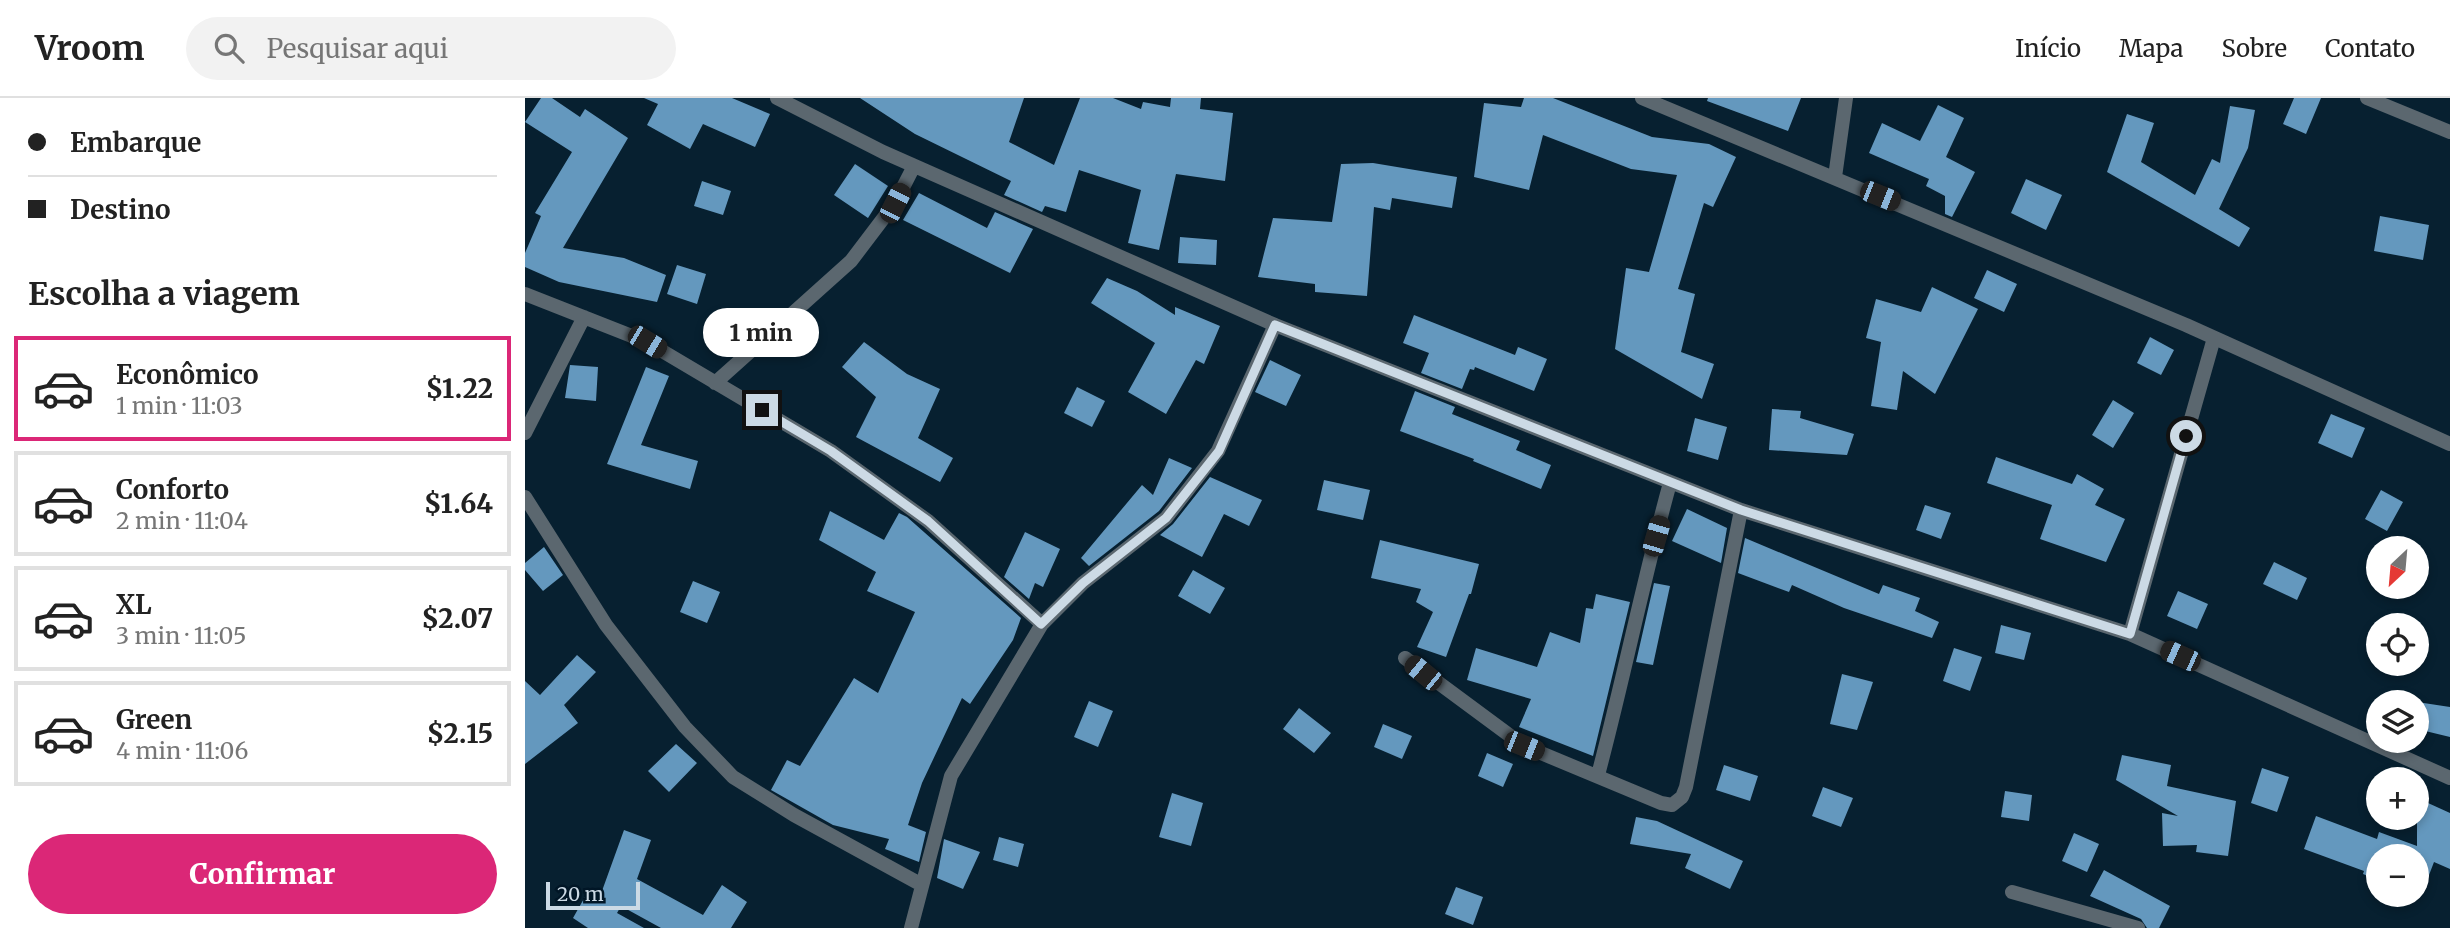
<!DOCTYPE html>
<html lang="pt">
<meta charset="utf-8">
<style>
body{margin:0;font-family:Merriweather,serif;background:#f2f2f2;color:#222;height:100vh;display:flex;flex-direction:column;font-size:26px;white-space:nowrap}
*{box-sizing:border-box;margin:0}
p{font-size:23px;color:#767676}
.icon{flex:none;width:38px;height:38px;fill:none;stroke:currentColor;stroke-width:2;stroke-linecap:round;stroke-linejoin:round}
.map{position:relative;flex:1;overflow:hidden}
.panel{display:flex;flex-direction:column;background:#fff;width:525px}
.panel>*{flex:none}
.hud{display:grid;align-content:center;height:154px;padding:0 28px;background:#fff}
.needle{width:46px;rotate:206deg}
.fabs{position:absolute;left:1841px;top:438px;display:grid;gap:14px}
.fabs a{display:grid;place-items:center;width:63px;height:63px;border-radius:50%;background:#fff;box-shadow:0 4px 10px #0003;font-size:35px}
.scale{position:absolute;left:21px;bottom:18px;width:94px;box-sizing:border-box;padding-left:7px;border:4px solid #ccdae5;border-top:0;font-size:19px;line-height:24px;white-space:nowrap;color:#ccdae5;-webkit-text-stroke:5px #011626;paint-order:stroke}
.end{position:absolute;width:32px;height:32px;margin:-16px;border:9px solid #ccdae5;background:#111;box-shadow:0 0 0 4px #111}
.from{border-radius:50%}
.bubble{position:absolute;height:49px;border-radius:24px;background:#fff;box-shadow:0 4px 10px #0003;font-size:23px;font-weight:800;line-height:49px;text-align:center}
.car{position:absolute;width:21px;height:42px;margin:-21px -10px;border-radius:9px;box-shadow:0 0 5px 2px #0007;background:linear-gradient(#222 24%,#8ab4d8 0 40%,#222 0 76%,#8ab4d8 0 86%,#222 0)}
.hud b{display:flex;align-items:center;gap:24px;height:66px;font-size:26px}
.hud b+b{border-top:2px solid #e0e0e0}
.hud i{width:18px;height:18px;background:#222}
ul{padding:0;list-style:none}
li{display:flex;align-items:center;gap:21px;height:105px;margin:0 14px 10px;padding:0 14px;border:4px solid #e0e0e0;border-radius:0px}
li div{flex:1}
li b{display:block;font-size:26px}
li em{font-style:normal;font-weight:800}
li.active{border-color:#db2777}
li>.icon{width:63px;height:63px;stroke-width:1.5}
h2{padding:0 28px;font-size:32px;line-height:84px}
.primary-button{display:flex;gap:14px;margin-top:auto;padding:14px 28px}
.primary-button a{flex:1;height:80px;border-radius:42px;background:#db2777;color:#fff;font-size:28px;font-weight:800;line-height:80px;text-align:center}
header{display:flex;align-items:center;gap:42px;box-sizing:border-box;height:98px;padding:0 35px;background:#fff;border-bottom:2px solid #e0e0e0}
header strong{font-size:33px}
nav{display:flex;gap:38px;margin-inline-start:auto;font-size:24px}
.search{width:490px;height:63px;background:#f2f2f2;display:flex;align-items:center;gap:18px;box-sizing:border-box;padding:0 24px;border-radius:38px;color:#767676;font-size:26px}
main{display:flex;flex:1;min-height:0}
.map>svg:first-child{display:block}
.building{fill:#6498be}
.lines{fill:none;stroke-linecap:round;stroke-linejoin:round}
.street{stroke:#5b676f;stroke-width:14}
.route{stroke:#ccdae5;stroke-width:9}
</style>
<header>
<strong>Vroom</strong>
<div class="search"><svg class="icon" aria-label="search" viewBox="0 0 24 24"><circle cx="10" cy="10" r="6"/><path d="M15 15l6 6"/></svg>Pesquisar aqui</div>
<nav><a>Início</a><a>Mapa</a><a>Sobre</a><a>Contato</a></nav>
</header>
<main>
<section class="panel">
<div class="hud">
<b><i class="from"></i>Embarque</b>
<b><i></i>Destino</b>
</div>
<h2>Escolha a viagem</h2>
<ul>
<li class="active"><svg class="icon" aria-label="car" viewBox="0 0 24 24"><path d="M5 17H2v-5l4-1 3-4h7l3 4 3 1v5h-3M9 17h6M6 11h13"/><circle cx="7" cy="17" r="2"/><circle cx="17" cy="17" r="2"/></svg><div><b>Econômico</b><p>1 min · 11:03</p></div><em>$1.22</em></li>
<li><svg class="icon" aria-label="car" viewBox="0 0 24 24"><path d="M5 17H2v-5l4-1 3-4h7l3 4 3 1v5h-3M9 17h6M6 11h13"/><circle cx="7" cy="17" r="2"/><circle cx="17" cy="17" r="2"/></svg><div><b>Conforto</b><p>2 min · 11:04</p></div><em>$1.64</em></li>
<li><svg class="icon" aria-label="car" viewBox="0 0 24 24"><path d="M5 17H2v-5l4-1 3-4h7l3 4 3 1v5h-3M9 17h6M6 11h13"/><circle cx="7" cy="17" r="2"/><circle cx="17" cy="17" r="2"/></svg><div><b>XL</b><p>3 min · 11:05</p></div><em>$2.07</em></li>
<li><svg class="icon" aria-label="car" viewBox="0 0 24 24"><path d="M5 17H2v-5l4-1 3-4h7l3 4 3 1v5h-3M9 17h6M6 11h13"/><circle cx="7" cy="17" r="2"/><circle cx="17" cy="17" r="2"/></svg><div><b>Green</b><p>4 min · 11:06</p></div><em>$2.15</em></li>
</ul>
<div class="primary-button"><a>Confirmar</a></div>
</section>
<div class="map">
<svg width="1925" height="830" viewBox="0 0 1925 830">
<rect width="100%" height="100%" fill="#072030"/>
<path class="building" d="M16,0h11l28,19 5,-8 43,29 -65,110 61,10 42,17 -9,27 -98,-20 -34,-15v-14l16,-37 -6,-3 37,-61 -47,-30z
M119,0h88l38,16 -15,33 -52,-23 -13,25 -43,-24 11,-21z
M335,0h164l-15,44 45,23 26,-67h33l28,11 2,-7 27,5 1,-9h30l-1,11 33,4 -8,68 -49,-7 -17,76 -31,-7 13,-53 -62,-20 -13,42 -21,-6 -3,6 -38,-17 7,-14 -96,-47z
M999,0h29l99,39 57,7 27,13 -23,50 -9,-4 -26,86 17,5 -14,58 33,12 -12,35 -87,-50 11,-81 23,4 28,-97 -46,-6 -88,-34 -14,55 -55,-13 10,-74 37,4z
M1183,0h93l-13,33 -81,-30z
M1769,0h27l-15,36 -23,-10z
M1413,7l26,13 -18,39 29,15 -23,45 -7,-3v-18l-19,-10 3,-7 -60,-26 13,-30 38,18z
M1705,8l25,4 -7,38 -29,61 31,19 -11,19 -132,-75 20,-58 27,9 -13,39 54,33 17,-36 8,4z
M848,65l84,14 -5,31 -60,-10 -2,12 -16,-3 -7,89 -52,-4v-8l-57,-7 15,-59 59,4 9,-58z
M330,66l33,22 -20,32 -34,-23z
M1501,81l36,16 -16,35 -35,-17z
M177,83l29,10 -8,24 -29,-9z
M394,95l68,35 8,-16 38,17 -23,44 -107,-53z
M1855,118l49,9 -6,35 -49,-9z
M655,139l37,3 -1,25 -38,-2z
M152,167l29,9 -9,30 -30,-10z
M1462,172l30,14 -13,28 -30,-14z
M582,180l30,13 38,24v-8l45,19 -16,38 -8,-4 -30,54 -38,-22 27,-49 -64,-40z
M1407,189l46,22 -43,85 -32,-23 -6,39 -26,-4 10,-64 -15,-4 10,-39 45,13z
M889,217l101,40 3,-8 29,12 -13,32 -59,-24 -1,3 -4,-1 -8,20 -41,-16 8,-20 -26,-10z
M1625,239l24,13 -13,25 -24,-12z
M339,244l43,32 33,15 -22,49 35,20 -13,24 -84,-45 20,-40 -34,-30z
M745,262l31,15 -15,31 -31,-14z
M45,267l28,2 -2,34 -31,-3z
M121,269l23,9 -28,69 57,16 -8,28 -83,-25z
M552,289l28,14 -13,26 -28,-14z
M890,293l40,16 -3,7 68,27 -4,9 35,15 -10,24 -68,-28 1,-2 -74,-28z
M1588,302l21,13 -21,35 -21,-13z
M1247,311l29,2 -1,7 54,16 -7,21 -78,-5z
M1806,316l34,14 -13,30 -34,-15z
M1170,320l32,9 -9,33 -31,-9z
M1471,359l76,27 5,-10 27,15 -9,16 30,14 -19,43 -66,-23 12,-34 -65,-22z
M644,360l23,10 -33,43 -70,55 -8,-8 61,-73 11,10z
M685,379l52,23 -13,26 -25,-12 -22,43 -42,-22 13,-11z
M799,382l46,10 -7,30 -46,-10z
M1856,392l22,12 -16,29 -22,-12z
M1400,407l26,8 -10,26 -25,-9z
M1162,411l40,19 -6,35 -49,-22z
M305,413l54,29 15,-27 8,4 114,101 -8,22 -43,64 -8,-6 -40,85 -14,42 18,7 -7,30 -34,-13 4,-10 -56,-14 -62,-35 16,-30 13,6 54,-88 24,15 37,-81 -48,-21 9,-19 -57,-32z
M500,434l35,17 -17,38 -8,-4 -6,16 -25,-22z
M1220,440l134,56 4,-9 37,13 -5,13 24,11 -7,16 -88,-30 -52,-23 -3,7 -51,-19z
M855,442l99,24 -8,30h-2l-23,63 -29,-10 16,-35 -17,-10 5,-13 -50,-11z
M19,449l19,28 -20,16 -18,-21v-7z
M1749,464l33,16 -10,22 -34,-16z
M668,472l32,18 -15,26 -32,-18z
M168,483l27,11 -13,31 -27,-11z
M1129,485l16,3 -17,79 -17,-3z
M1653,493l30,13 -11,25 -30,-13z
M1071,496l34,8 -37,154 -74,-29 12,-28 -64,-19 9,-32 61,19 13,-35 30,11 6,-35 7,1z
M1476,527l30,8 -7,27 -29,-7z
M1429,550l28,9 -12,34 -27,-10z
M52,557l19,17 -32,33 14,18 -53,41v-83l15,14z
M1317,576l31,8 -16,48 -27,-6z
M564,603l24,10 -15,36 -24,-10z
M1892,604l33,5v30l-33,-8z
M774,610l32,25 -17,20 -31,-24z
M858,626l29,12 -10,23 -28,-12z
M151,646l21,19 -28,29 -21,-21z
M962,655l26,11 -10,23 -25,-11z
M1597,657l49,10 -4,21 69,15 -8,55 -32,-4 1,-7 -34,1 -1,-33 16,3 -62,-36z
M1199,667l34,11 -8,25 -34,-11z
M1737,670l27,9 -12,35 -26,-9z
M1298,689l30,11 -12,29 -29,-11z
M1480,693l27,4 -3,26 -28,-4z
M647,695l31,10 -12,43 -32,-9z
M1892,700l33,15v56l-16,-7 -13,34 -4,-2v-38h-39v24l-15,-6 1,-3 -60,-22 12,-33 61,23 2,-7 38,14z
M1111,719l21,4 86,40 -13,28 -45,-21 6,-14 -61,-10z
M99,732l27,10 -14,39 66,36 19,-30 25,17 -16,26h-70l-40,-22 -4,7 27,15h-56l-15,-10 13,-23 12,7z
M1549,735l25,11 -12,28 -25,-11z
M474,739l25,7 -6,23 -25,-7z
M419,741l36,13 -17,37 -26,-11z
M1579,772l66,36 -11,22h-12l-6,-9 -51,-23z
M931,789l27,10 -10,28 -28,-11z"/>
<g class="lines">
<path class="street" d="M252,0l106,54 392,173 466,185 389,124 320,144
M1117,0l544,227 264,119
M1842,0l83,34
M1310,79l11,-79
M0,196l122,48 184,109 97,70 114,103
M190,285l136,-122 44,-58 19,-37
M0,335l59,-116
M0,399l81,128 79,102 48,50 61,38 128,70
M1605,536l84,-296
M880,560l119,88 137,57 11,2 10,-8 4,-10 55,-277
M1073,677c26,-97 45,-195 72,-292
M1487,794l126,36
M386,830l40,-152 91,-152 41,-41 83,-65 52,-67 57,-126"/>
</g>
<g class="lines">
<path class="route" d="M237,312l69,41 97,70 113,103 42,-41 83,-65 53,-67 56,-126 466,185 389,124 56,-198"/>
</g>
</svg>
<div class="fabs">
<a><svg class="needle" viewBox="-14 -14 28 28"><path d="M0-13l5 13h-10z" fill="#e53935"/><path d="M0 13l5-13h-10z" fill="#767676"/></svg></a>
<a><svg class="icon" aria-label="locate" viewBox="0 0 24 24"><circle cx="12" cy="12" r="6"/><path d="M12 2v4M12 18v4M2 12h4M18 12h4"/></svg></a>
<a><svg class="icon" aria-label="layers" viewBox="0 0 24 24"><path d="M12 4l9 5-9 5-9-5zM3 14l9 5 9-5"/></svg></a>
<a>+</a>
<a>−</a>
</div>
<div class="scale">20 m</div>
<i class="end from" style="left:1661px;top:338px"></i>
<i class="end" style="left:237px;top:312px"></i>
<div class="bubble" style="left:178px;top:210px;width:116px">1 min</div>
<i class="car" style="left:1355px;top:98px;rotate:112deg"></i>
<i class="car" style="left:370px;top:105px;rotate:27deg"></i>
<i class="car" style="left:122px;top:244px;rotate:121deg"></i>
<i class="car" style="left:1131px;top:438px;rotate:16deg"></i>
<i class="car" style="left:1655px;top:558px;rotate:294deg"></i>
<i class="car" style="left:898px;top:575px;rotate:309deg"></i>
<i class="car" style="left:999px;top:648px;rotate:112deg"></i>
</div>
</main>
